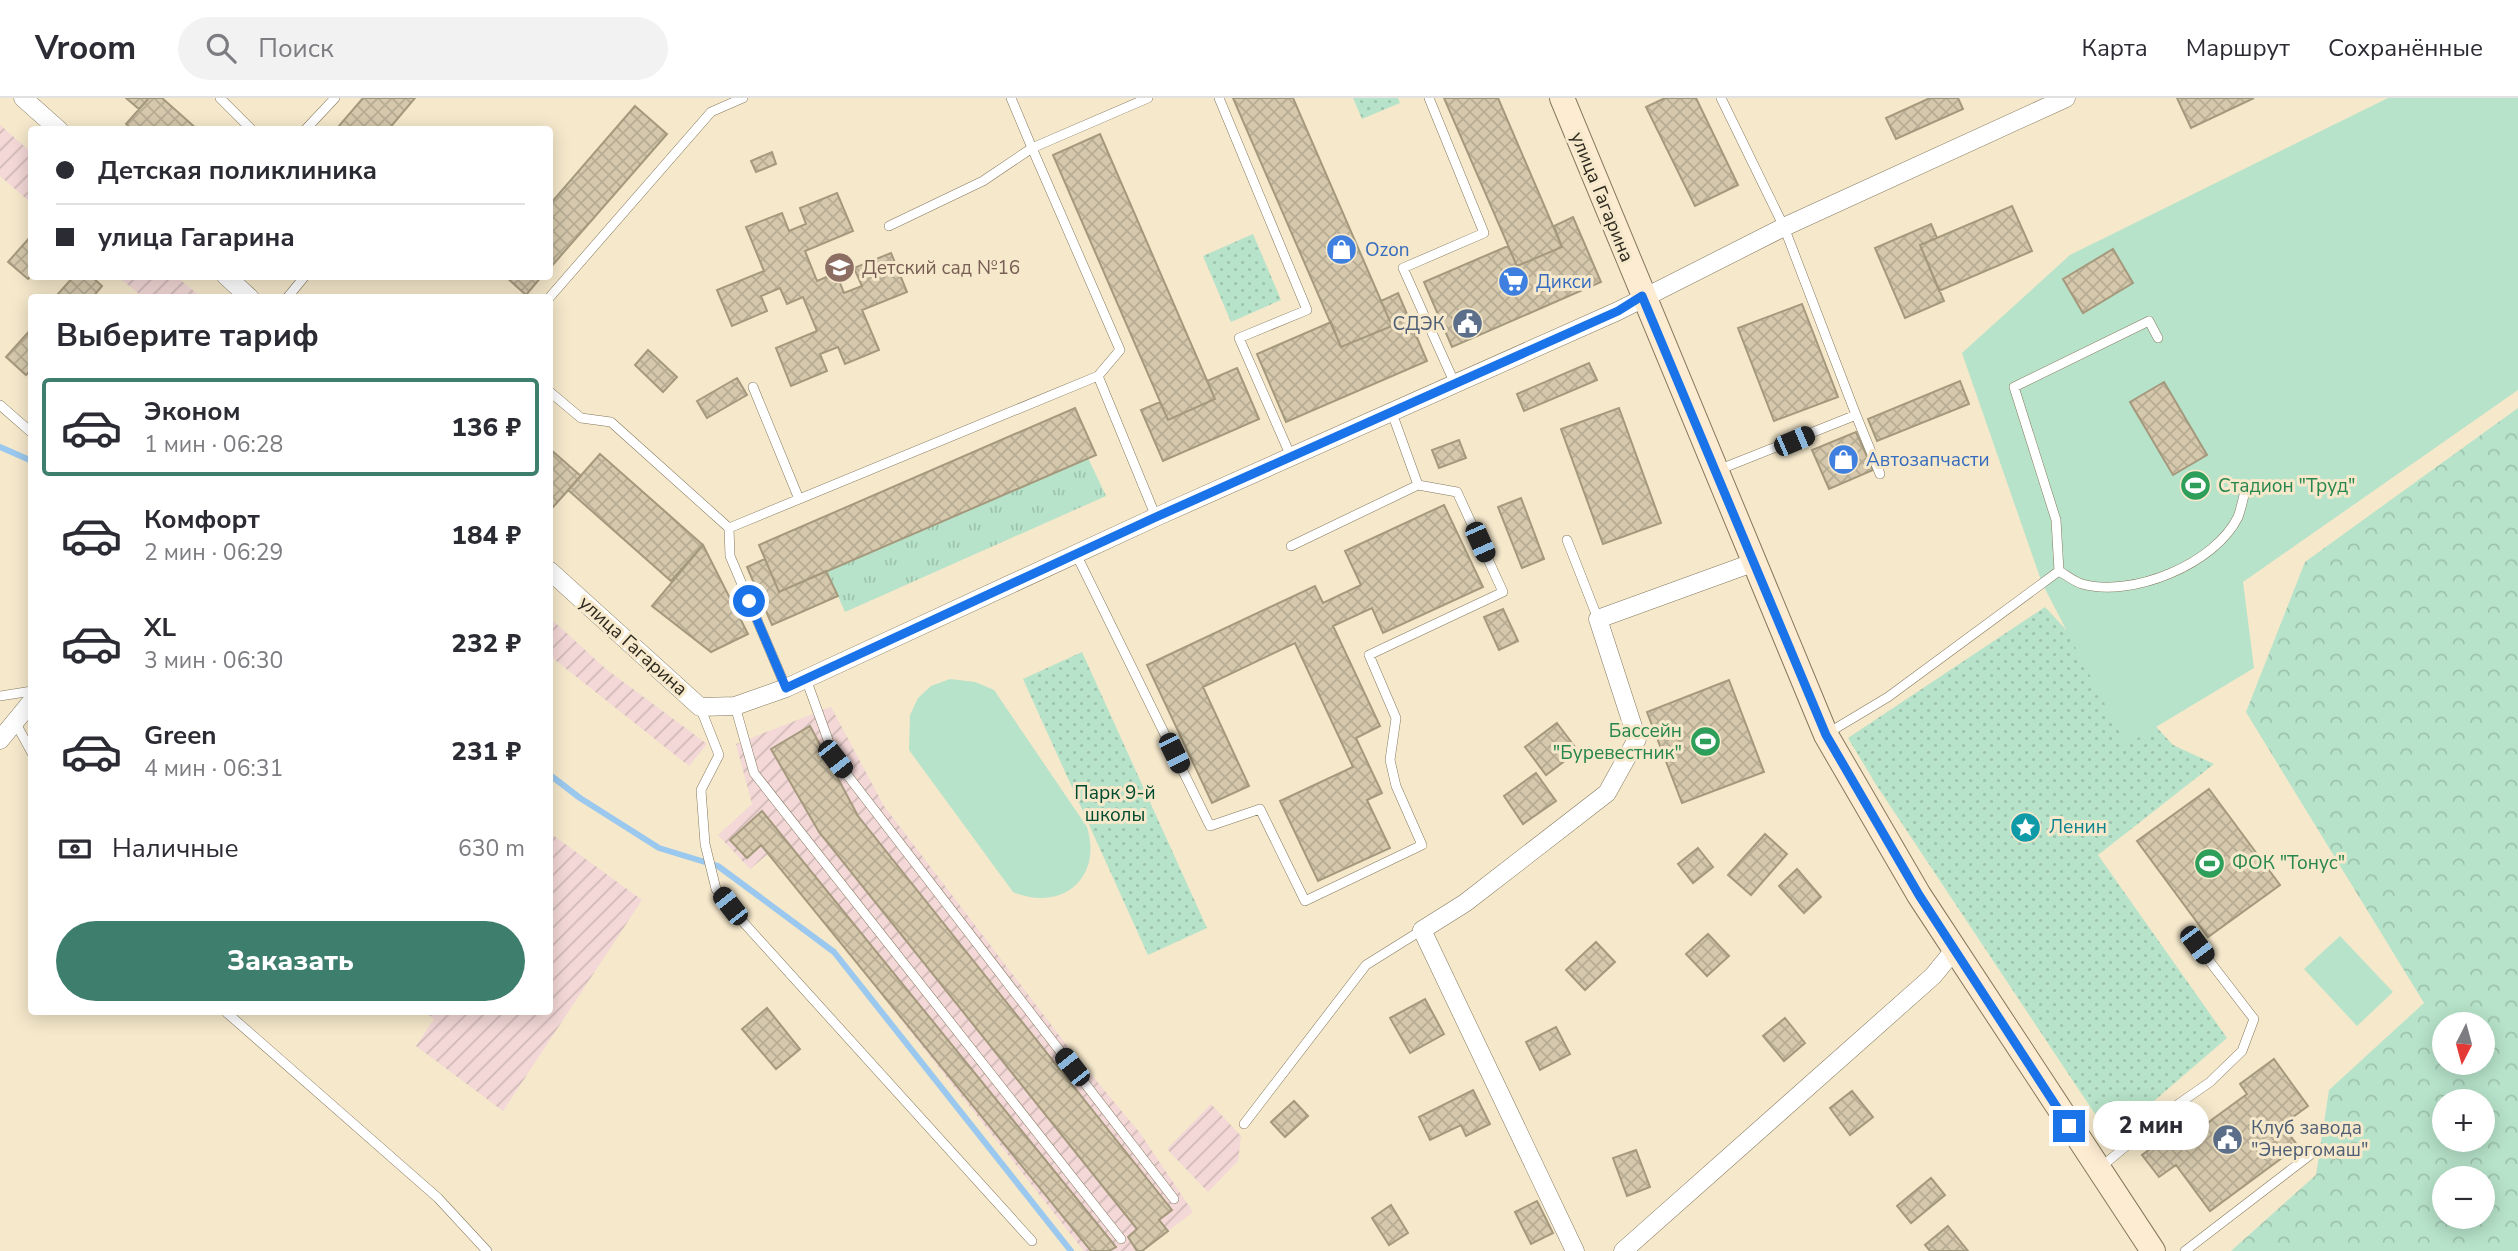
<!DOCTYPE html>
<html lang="ru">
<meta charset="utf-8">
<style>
body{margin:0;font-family:"Nunito Sans",sans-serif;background:#f2f2f3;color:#2b2b33;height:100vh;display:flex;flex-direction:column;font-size:26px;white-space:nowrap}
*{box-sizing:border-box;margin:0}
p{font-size:23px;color:#7c7c81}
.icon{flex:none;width:38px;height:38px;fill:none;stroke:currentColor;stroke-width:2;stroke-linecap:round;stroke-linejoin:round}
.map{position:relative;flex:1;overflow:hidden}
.drawer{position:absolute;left:28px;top:196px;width:525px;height:721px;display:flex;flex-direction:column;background:#fff;border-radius:7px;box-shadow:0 4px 18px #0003}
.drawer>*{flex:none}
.banner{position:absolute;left:28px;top:28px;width:525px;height:154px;border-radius:7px;box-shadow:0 4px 18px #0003;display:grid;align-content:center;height:154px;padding:0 28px;background:#fff}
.needle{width:46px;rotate:186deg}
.controls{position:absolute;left:2432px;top:914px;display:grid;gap:14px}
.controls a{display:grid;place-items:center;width:63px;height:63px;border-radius:50%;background:#fff;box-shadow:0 4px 18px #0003;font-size:35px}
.end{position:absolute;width:32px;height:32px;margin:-16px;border:9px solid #1a73e8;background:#fff;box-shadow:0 0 0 4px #fff}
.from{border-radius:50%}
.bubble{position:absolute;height:49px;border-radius:24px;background:#fff;box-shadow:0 4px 18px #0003;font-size:23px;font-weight:800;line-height:49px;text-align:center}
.car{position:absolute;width:21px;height:42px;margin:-21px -10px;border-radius:9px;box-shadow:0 0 5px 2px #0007;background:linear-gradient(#222 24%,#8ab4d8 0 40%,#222 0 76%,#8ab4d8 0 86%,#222 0)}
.banner b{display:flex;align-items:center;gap:24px;height:66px;font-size:26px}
.banner b+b{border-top:2px solid #e1e1e2}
.banner i{width:18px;height:18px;background:#2b2b33}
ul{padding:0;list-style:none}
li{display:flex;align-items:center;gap:21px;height:98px;margin:0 14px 10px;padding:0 14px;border:4px solid transparent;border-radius:7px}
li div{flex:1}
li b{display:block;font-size:26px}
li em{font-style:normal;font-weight:800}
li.current{border-color:#3e7e6d}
li>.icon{width:63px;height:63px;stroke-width:1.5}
h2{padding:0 28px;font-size:32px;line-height:84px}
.pay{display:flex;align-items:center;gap:18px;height:77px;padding:0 28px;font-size:26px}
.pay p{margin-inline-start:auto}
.action{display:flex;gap:14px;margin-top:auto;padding:14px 28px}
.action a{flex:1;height:80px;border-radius:42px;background:#3e7e6d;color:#fff;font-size:28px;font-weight:800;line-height:80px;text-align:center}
header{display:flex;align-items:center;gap:42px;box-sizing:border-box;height:98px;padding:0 35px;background:#fff;border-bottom:2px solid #e1e1e2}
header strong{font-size:33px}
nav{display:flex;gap:38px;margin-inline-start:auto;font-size:24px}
.search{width:490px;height:63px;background:#f2f2f3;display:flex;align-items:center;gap:18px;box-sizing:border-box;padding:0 24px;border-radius:38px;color:#7c7c81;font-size:26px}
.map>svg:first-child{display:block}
.industrial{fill:url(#industrial-furrows)}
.grass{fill:url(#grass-tufts)}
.forest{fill:url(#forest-crowns);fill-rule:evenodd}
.park{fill:url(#park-dots)}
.garden{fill:#b7e3ca}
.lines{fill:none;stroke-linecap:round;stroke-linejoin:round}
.stream{stroke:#9bc8ee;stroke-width:6}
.building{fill:url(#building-cross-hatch);stroke:#a5997d;stroke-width:2}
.service-casing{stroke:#84785d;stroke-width:10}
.minor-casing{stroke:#84785d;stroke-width:19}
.secondary-casing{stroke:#84785d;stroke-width:26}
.service{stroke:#fff;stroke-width:9}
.minor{stroke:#fff;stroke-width:18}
.secondary{stroke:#fdebd2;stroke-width:24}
.route{stroke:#1a73e8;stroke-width:9}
.labels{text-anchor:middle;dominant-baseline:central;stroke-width:6;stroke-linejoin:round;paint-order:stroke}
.street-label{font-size:19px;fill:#2e291e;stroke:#f5e8cb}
.shop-label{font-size:19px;fill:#366cbe;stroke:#f5e8cb;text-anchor:start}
.education-label{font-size:19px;fill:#785e54;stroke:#f5e8cb;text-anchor:start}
.service-label{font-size:19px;fill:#4e5e75;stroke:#f5e8cb;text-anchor:end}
.leisure-label{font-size:19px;fill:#27864d;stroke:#f5e8cb;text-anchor:start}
.park-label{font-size:19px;fill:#004b2f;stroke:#f5e8cb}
.culture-label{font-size:19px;fill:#0d838f;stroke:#f5e8cb;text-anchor:start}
</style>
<header>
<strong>Vroom</strong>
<div class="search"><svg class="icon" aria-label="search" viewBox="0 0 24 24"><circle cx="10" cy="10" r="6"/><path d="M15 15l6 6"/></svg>Поиск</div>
<nav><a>Карта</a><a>Маршрут</a><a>Сохранённые</a></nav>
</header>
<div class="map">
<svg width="2518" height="1153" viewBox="0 0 2518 1153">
<defs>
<pattern id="industrial-furrows" width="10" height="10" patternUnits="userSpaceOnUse" patternTransform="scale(1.75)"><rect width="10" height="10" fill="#f3d8d7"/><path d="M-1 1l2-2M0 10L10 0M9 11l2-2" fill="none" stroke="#d1b9b8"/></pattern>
<pattern id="grass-tufts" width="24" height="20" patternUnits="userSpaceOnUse" patternTransform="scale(1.75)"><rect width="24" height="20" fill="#b7e3ca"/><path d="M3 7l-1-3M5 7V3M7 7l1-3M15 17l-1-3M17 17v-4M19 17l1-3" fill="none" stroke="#9ec3ad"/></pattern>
<pattern id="forest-crowns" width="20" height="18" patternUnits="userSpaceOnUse" patternTransform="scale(1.75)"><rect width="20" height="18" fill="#b7e3ca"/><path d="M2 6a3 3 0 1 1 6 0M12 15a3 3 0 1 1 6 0" fill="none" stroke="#9ec3ad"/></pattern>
<pattern id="park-dots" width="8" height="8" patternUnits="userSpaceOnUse" patternTransform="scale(1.75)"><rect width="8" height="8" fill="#b7e3ca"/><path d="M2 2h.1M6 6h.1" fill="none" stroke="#9ec3ad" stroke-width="1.8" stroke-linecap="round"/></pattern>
<pattern id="building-cross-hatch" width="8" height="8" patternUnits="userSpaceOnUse" patternTransform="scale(1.75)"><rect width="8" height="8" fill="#d5c8ac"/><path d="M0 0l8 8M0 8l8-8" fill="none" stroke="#b7ac94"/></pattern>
</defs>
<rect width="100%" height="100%" fill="#f5e8cb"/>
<path class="industrial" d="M0,27l31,27v51l-31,-27z
M118,179h59l24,20h-58z
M550,520l56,51 101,75 -18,22 -139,-110z
M831,609l53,99 181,237 75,90 53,79 -51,39h-58l-315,-398 -19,16 -32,-34 34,-31 -16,-60z
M550,735l92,67 -139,211 -87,-65 18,-27 -9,-7h125z
M1211,1006l30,32 -3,25 -30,31 -41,-43z"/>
<path class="grass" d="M1088,360l18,38 -261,116 -18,-41z"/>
<path class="forest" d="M2518,310v843h-287l85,-76 13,-85 95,-87 -178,-291 59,-150zM2445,926h38v38h-38zM2445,1003h38v38h-38zM2445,1080h38v38h-38z"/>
<path class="park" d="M1353,0h45l2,5 -38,16z
M1253,136l28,66 -50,22 -28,-66z
M2045,509l128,138 41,19 -116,91 129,183 -116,100 -234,-352 -29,-48z
M1082,554l125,276 -59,27 -125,-276z"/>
<path class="garden" d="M2388,0h130v292l-275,192 11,86 -128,77 -84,-162 -80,-230 108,-98z
M950,581l25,3 19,8 93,137c16,52 -26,85 -74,65l-104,-142 1,-35 8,-17 13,-12z
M2340,838l53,56 -36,34 -53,-57z"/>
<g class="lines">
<path class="stream" d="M0,349l32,14
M550,677l30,23 79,50 59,18 116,86 237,299"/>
</g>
<path class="building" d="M126,0h23l-10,11z
M149,0h13l36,32h-65l-7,-6z
M363,0h52l-27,32h-46l-4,-3z
M1233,0h60l99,228 -51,21z
M1444,0h54l64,149 -45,19z
M1665,0h31l42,87 -43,21 -49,-99z
M1930,0h28l5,11 -67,30 -10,-21z
M2177,0h77l-63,30z
M635,8l32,28 -117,134v-64z
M1100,36l115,265 -47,21 -115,-265z
M772,54l4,12 -20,8 -5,-11z
M837,95l16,38 -48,20 12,30 19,-8 8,20 18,-7 -8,-18 37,-15 16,39 -45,18 17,40 -34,14 -7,-17 -18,7 7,17 -36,15 -15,-38 41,-17 -14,-34 -16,7 -7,-16 -19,8 6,15 -35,15 -15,-36 47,-19 -18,-44 36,-14 7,18 17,-7 -6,-16z
M2012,108l20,45 -93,40 -19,-46z
M1573,119l28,65 -149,65 -28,-65 84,-36 9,20 45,-19 -8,-21z
M1931,126l6,14 -17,7 24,56 -39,17 -30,-70z
M32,137v40l-4,4 -20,-17z
M2113,151l20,34 -50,30 -20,-34z
M74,178h17l11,10 -10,12h-33l-2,-3z
M505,178h37l-16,19z
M1398,195l29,68 -141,61 -29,-68 74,-32 10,25 51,-21 -11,-25z
M1802,206l36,93 -64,24 -36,-93z
M32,230v41l-6,6 -20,-18z
M648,252l29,27 -14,15 -28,-27z
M1589,265l8,17 -73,31 -7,-17z
M1237,270l22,51 -96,42 -22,-51 19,-8 8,18 47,-21 -8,-18z
M737,280l10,17 -40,23 -10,-17z
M1960,283l9,23 -92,37 -9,-22z
M2164,284l43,73 -34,20 -43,-73z
M1075,310l21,47 -317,137 -20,-47z
M1619,310l42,115 -58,21 -42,-115z
M1856,334l17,38 -44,19 -17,-39z
M1459,342l7,18 -27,10 -7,-18z
M550,351l31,27 -28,31 -3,-3z
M600,356l103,91 -32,36 -103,-91z
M1521,400l23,61 -22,9 -24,-61z
M1444,407l39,82 -100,46 -11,-25 -39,18 47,100 -24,12 26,55 -15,7 23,48 -72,33 -38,-80 73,-34 -58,-124 -92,44 46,99 -37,17 -65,-138 168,-79 8,17 38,-18 -16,-34z
M703,447l45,89 -37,18 -59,-46z
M765,461l14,33 47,-21 12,25 -66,29 -25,-58z
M1503,511l15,32 -19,9 -15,-33z
M1729,582l35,92 -82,31 -35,-91z
M1557,625l21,28 -32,24 -21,-28z
M810,628l48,90 314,394 -13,10 9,11 -26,20h-5l-9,-14 9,-8 -318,-397 -48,-83z
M1536,675l20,28 -33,23 -19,-28z
M2209,691l71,96 -72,52 -71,-96z
M762,713l354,436 -7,4h-18l-330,-406 -14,13 -17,-18z
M1765,736l22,20 -36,41 -23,-20z
M1698,750l15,19 -20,16 -15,-19z
M1797,771l24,28 -17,16 -25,-27z
M1708,836l21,22 -22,20 -21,-22z
M1596,844l19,20 -30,28 -19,-20z
M1425,901l19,35 -34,19 -20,-35z
M767,910l33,41 -24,20 -34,-40z
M1785,920l20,25 -21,18 -21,-25z
M1556,929l14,27 -30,16 -14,-28z
M2274,961l34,47 -26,19 16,21 -88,65 -34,-46 -17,12 -17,-22 45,-33 8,10 52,-38 -7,-10z
M1473,992l17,34 -24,12 -5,-11 -31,15 -11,-23z
M1852,993l21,26 -23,18 -20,-27z
M1294,1003l14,15 -23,21 -14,-15z
M1636,1052l14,37 -23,9 -14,-38z
M1931,1080l14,17 -34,28 -14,-17z
M1537,1103l16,32 -22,11 -16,-32z
M1391,1107l17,28 -19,12 -17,-27z
M1948,1128l20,25h-38l-5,-6z"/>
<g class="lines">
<defs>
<path id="service" d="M220,0l32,32
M1219,0l88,212 -68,28 53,121
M1429,0l55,135 -81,35 52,116
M305,32l30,-32
M889,128l94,-45 49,-33 -21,-50
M287,200l18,-22
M549,200l162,-186 32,-14
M1098,278l22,-26 -88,-202 116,-50
M753,289l46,112
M550,294l31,26 30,4 118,106 1,28 56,132
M0,307l32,28
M1856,317l24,59
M1718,372l138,-55 -72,-188 -63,-129
M729,430l369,-152 58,141
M1567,442l31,79
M1291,448l127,-61 -26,-72
M1076,456l134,272 50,-17 45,92 117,-56 -26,-59 -6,-26 6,-42 -27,-63 134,-63 -46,-100 -39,-7
M2059,473c7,4 16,11 23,13 50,14 133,-20 156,-67 3,-8 5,-18 7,-26
M806,581l29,80 339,440
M0,598l32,-5
M735,608l19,67 367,466
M700,609l19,48 -18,35 4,54 11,45 28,34 288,318
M15,624l17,31
M1828,635l60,-36 171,-126 -3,-51 -42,-133 135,-66 9,17
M226,914l212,186 49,53
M1244,1026l122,-159 56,-35
M2101,1069l66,-55 43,-30 32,-31 12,-32 -57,-74
M2185,1153l125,-96"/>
<path id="minor" d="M23,0l36,32
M226,178l24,22
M550,473l150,136 35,-1 51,-18 370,-171 462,-206 166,-84 282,-129
M0,642l32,-39
M1575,1153l-153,-321 43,-27 142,-110 30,-54 -39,-120 157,-57
M1623,1153l310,-275 22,-27"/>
<path id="secondary" d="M1562,0l264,637 93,160 234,356"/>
</defs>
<use href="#service" class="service-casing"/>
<use href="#minor" class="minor-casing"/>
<use href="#secondary" class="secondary-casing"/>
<use href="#service" class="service"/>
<use href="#minor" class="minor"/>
<use href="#secondary" class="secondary"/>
</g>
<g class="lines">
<path class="route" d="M749,503l37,87 370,-171 462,-206 24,-15 184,439 93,160 150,231"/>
</g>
<defs>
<symbol id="shop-disc" viewBox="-11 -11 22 22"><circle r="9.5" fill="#3f7fe0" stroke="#f5e8cb"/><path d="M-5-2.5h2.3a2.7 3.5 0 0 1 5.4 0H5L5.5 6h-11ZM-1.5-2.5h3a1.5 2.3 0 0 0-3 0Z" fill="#fff"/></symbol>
<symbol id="school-disc" viewBox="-11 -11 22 22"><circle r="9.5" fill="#8d6e63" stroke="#f5e8cb"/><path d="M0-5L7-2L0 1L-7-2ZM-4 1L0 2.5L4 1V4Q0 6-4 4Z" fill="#fff"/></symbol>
<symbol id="supermarket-disc" viewBox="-11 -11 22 22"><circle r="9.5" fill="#3f7fe0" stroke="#f5e8cb"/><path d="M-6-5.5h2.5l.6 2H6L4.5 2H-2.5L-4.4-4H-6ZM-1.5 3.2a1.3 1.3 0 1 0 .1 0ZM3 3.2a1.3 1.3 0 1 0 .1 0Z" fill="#fff"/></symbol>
<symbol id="civic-disc" viewBox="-11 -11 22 22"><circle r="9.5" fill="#5c6f8a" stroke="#f5e8cb"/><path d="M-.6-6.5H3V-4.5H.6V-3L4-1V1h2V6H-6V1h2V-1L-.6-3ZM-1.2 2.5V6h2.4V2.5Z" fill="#fff"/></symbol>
<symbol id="stadium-disc" viewBox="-11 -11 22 22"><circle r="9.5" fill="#2e9e5b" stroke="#f5e8cb"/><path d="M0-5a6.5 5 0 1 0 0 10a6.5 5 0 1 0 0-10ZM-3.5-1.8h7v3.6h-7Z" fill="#fff"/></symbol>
<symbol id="sight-disc" viewBox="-11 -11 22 22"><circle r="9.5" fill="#0f9aa8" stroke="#f5e8cb"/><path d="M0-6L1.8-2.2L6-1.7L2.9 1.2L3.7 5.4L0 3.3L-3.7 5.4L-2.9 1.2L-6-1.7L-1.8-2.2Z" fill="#fff"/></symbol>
</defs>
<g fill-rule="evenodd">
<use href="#shop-disc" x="1324" y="134" width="35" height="35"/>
<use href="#school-disc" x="822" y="152" width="35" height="35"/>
<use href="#supermarket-disc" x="1496" y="166" width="35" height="35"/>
<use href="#civic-disc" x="1450" y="208" width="35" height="35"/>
<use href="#shop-disc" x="1826" y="344" width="35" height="35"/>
<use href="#stadium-disc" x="2178" y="370" width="35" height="35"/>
<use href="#stadium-disc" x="1688" y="626" width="35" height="35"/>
<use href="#sight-disc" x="2008" y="712" width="35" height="35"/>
<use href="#stadium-disc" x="2192" y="748" width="35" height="35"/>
<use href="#civic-disc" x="2210" y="1024" width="35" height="35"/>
</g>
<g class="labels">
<g class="street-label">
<text transform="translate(1602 99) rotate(68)">улица Гагарина</text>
<text transform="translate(633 548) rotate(42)">улица Гагарина</text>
</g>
<g class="shop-label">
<text x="1365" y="152">Ozon</text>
<text x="1536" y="184">Дикси</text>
<text x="1866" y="362">Автозапчасти</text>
</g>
<g class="education-label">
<text x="862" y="170">Детский сад №16</text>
</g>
<g class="service-label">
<text x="1445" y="226">СДЭК</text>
<text x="2251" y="1030" text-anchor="start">Клуб завода<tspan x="2251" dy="22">"Энергомаш"</tspan></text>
</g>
<g class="leisure-label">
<text x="2218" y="388">Стадион "Труд"</text>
<text x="1682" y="633" text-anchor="end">Бассейн<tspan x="1682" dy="22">"Буревестник"</tspan></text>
<text x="2232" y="765">ФОК "Тонус"</text>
</g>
<g class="park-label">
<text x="1115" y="695">Парк 9-й<tspan x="1115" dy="22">школы</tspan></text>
</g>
<g class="culture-label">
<text x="2049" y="729">Ленин</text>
</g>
</g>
</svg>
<div class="controls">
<a><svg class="needle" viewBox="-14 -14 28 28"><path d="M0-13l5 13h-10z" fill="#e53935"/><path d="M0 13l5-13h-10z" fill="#7c7c81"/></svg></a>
<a>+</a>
<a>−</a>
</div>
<i class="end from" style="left:749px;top:503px"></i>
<i class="end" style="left:2069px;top:1028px"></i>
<div class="bubble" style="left:2093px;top:1003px;width:116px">2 мин</div>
<i class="car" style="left:1794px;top:343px;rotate:67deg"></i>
<i class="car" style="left:1480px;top:444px;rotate:156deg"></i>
<i class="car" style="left:1174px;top:655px;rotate:154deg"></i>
<i class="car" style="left:835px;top:661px;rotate:142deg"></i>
<i class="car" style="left:730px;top:808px;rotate:322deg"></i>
<i class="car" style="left:2197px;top:847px;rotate:143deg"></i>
<i class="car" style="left:1072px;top:969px;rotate:322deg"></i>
<div class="banner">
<b><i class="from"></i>Детская поликлиника</b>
<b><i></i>улица Гагарина</b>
</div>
<section class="drawer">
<h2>Выберите тариф</h2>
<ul>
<li class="current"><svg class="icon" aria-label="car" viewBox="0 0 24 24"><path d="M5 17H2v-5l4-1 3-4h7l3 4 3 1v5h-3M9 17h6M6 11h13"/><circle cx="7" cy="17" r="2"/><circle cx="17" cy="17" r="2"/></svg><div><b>Эконом</b><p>1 мин · 06:28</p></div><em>136 ₽</em></li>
<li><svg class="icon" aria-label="car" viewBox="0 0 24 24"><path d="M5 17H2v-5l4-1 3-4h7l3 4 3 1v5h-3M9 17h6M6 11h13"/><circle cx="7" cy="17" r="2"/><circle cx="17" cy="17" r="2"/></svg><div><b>Комфорт</b><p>2 мин · 06:29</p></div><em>184 ₽</em></li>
<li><svg class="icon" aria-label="car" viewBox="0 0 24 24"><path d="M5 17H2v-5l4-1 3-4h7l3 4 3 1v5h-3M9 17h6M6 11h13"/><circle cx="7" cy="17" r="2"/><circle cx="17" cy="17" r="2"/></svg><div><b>XL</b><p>3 мин · 06:30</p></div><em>232 ₽</em></li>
<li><svg class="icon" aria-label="car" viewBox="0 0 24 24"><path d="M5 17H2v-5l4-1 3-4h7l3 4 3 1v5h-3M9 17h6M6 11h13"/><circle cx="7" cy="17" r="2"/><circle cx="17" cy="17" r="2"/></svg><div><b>Green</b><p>4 мин · 06:31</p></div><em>231 ₽</em></li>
</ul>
<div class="pay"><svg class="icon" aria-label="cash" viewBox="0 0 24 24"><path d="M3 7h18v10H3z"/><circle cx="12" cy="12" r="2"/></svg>Наличные<p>630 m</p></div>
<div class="action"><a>Заказать</a></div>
</section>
</div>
